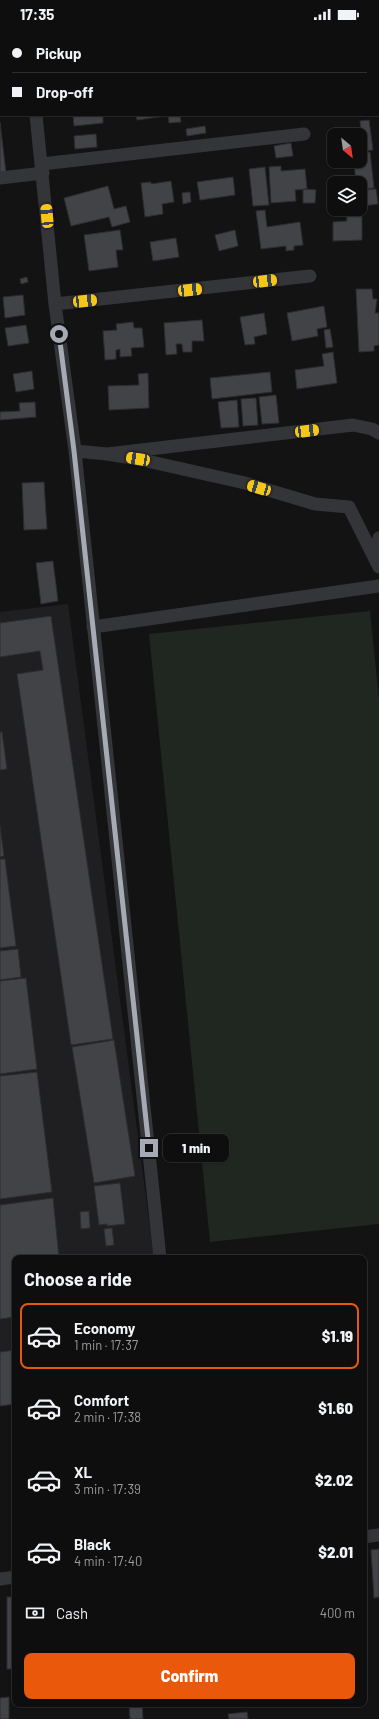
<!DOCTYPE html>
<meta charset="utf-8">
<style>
body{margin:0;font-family:Barlow,sans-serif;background:#171718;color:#f1f3f6;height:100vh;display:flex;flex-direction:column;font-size:15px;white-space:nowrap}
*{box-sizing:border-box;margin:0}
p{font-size:13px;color:#9b9c9e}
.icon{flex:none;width:22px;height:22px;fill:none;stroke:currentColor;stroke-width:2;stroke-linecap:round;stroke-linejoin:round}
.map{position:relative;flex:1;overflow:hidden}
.details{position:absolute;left:12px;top:1227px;width:355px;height:452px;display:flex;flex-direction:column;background:#0e0e0f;border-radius:8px;box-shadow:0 1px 3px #0004,0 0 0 1px #2e2e2f}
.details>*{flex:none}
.banner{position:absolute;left:0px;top:0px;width:379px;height:88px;box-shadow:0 1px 3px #0004,0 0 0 1px #2e2e2f;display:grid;align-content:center;height:88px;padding:0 12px;background:#0e0e0f}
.needle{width:26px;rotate:151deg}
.fabs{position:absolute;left:327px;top:100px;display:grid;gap:8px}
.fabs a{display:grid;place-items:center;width:40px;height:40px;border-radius:8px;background:#0e0e0f;box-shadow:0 1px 3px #0004,0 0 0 1px #2e2e2f;font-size:20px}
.end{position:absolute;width:18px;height:18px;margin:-9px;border:5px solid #a5aab4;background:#111;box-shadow:0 0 0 2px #111}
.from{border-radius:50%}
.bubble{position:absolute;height:28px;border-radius:8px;background:#0e0e0f;box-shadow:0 1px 3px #0004,0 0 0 1px #2e2e2f;font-size:13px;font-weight:800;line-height:28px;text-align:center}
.car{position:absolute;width:12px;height:24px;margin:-12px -6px;border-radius:5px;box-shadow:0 0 3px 1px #0007;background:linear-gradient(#f5c518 24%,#345 0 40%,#f5c518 0 76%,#345 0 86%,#f5c518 0)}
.banner b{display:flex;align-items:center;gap:14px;height:38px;font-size:15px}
.banner b+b{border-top:1px solid #2e2e2f}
.banner i{width:10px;height:10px;background:#f1f3f6}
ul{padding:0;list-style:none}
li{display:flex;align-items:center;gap:12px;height:66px;margin:0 8px 6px;padding:0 4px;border:2px solid transparent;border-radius:8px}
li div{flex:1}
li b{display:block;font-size:15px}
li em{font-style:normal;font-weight:800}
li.selected{border-color:#ea580c}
li>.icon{width:36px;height:36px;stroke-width:1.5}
h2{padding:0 12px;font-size:18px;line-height:48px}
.pay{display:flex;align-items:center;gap:10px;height:44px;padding:0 12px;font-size:15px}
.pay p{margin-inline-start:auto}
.action{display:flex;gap:8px;margin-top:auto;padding:8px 12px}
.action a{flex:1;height:46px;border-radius:8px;background:#ea580c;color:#fff;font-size:16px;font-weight:800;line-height:46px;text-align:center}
.status{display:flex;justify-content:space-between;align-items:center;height:28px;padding:0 20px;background:#0e0e0f;direction:ltr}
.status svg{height:11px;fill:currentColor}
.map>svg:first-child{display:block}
.built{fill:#1f1f21}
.green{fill:#1f2720}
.building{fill:#424347;stroke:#2d2d30}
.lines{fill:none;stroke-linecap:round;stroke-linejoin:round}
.minor{stroke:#343539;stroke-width:13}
.route{stroke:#a5aab4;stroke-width:5}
</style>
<div class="status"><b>17:35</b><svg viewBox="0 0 49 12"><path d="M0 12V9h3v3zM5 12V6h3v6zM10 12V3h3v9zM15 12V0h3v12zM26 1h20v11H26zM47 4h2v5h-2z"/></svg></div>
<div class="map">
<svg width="379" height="1691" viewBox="0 0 379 1691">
<rect width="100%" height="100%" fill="#131314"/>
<path class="built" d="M68,576l86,654h-139v138l-15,2v-786z"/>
<path class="green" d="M370,583l9,88v525l-169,18 -61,-608z"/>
<path class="building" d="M62,0h42v1h-42z
M128,0h40v1h-40z
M73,87h30v8l-29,3z
M136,87h30v1l-29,4z
M168,87h12l1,7 -12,1z
M369,92l4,30 -10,1 -3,-30z
M0,94l6,51h-6z
M205,98l1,7 -19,3 -1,-7z
M96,106l1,13 -22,2 -1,-13z
M291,115l2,13 -17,2 -2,-12z
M370,124l4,36 -14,1v-6h-4l-2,-22h6v-8z
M281,138v5l24,-2 2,20 -12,1 1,11 -25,2 -2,-36z
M265,139l4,38 -16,1 -4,-37z
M233,149l2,18 -35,5 -3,-18z
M171,153l3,21 -12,2 1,10 -18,3 -4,-34 10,-1v2z
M108,158l6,23 12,-3 4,16 -18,5 -3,-10 -38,9 -7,-28z
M303,161l13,1 -1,13h-12z
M376,161l2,15 -15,2 -1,-16z
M190,164l1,10 -8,2 -1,-11z
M360,180h2v32l-29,1v-19l14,-1 -1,-12z
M265,182l2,17 33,-5 3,23 -9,1v4l-8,1v-5l-25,3 -5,-38z
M120,202l3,20h-7l2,17 -29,4 -5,-36z
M235,202l3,16 -19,5 -4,-16z
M176,210l3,19 -26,4 -3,-19z
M27,249l1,5 -7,2 -1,-5z
M356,261h16l1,10h4l-2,14h4v32l-5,1v5l-15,1z
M23,267l2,20 -20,3 -2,-21z
M324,278l3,21 -10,2 1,7 -26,5 -5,-28z
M264,285l3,21 -13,3 1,7 -10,1 -5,-28z
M202,292l2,21h-12v11h-9l-1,-8h-6l1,10 -11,1 -2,-32z
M133,294l1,6h8l2,19 -13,1 1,8 -12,1v-8l-4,1v9l-11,1 -2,-29 14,-1 -1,-6z
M26,297l3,18 -21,3 -3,-18z
M330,301l3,18 -7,1 -2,-18z
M333,324l4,31 -40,6 -2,-19 29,-4 -2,-12z
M32,343l2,18 -18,3 -3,-18z
M270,344l2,20 -60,7 -2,-21z
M148,345l1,35 -40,2 -1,-24 31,-1 -1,-11z
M276,367l3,28 -17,1 -3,-27z
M256,370l2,27 -15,1 -2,-27z
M237,372l2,27 -18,1 -3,-26z
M35,374l1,15 -36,3v-8l20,-1 -1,-8z
M44,454l3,47 -23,1 -2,-47z
M53,533l5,40 -17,3 -5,-41z
M51,588l62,423 -42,6 -54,-371 26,-4 -3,-19 -40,6v-34z
M0,704h2l5,37 -7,1z
M0,798l4,30 -4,1z
M0,831h5l11,87 -16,2z
M18,921l3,28 -21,3v-29z
M26,950l11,91 -37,5v-93z
M114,1012l21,136 -41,7 -22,-136z
M37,1044l15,120 -52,7v-123z
M120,1155l5,41 -18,2v-2l-8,1 -5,-39z
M53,1170l6,60h-44v59l-15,2v-114z
M89,1183l1,17 -9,1 -1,-17z
M112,1200l2,17 -8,1 -2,-17z
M15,1322v54l-15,2v-54z
M379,1521v48l-5,1 -3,-48z
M7,1569h8v72h-8z
M9,1669v22h-9v-21z
M129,1676h13l1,15h-13z
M247,1684l1,7h-19l-1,-5z"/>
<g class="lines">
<path class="minor" d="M27,0v1
M36,87l19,189 20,147 85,807
M42,136l262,-30
M0,150l43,-5
M55,276l255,-28
M75,423l32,3 246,-29 19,4 7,4
M107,426l31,5 107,24 70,21 34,3 30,60
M375,531l4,-21
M93,599l286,-41
M364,1509l15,-2
M0,1551l15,-2"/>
</g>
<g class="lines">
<path class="route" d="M59,306l15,117 75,697"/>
</g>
</svg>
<div class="fabs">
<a><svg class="needle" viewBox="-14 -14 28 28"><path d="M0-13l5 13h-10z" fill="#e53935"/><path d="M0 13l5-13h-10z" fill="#9b9c9e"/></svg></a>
<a><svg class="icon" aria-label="layers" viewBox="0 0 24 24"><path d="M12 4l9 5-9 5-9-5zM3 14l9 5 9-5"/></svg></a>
</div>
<i class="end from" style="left:59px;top:306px"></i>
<i class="end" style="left:149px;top:1120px"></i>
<div class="bubble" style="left:163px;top:1106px;width:66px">1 min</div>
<i class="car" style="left:47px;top:188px;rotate:355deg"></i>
<i class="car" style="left:265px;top:253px;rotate:83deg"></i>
<i class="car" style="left:190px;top:262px;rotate:84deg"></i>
<i class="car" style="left:85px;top:273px;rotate:84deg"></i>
<i class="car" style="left:307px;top:403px;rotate:83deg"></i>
<i class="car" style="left:138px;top:431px;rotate:279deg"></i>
<i class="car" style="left:259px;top:460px;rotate:286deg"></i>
<div class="banner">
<b><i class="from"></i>Pickup</b>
<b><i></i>Drop-off</b>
</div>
<section class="details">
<h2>Choose a ride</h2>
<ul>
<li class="selected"><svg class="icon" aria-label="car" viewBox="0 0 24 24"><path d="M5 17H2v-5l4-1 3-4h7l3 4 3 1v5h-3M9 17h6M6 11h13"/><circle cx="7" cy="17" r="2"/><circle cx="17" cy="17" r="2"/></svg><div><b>Economy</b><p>1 min · 17:37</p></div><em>$1.19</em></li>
<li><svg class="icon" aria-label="car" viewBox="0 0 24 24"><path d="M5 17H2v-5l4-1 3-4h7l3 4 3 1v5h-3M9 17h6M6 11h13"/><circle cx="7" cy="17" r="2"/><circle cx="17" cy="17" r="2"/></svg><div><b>Comfort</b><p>2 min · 17:38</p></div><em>$1.60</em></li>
<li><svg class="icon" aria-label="car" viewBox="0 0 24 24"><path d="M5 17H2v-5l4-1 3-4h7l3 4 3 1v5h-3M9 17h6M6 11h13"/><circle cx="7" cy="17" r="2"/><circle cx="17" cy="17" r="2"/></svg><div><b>XL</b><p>3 min · 17:39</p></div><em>$2.02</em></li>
<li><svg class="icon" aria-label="car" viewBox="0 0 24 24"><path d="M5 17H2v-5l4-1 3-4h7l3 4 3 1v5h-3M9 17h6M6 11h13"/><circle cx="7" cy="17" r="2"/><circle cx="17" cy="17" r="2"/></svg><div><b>Black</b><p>4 min · 17:40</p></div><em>$2.01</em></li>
</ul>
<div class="pay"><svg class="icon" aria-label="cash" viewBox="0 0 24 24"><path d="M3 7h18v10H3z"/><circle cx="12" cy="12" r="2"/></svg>Cash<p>400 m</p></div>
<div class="action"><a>Confirm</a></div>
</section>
</div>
